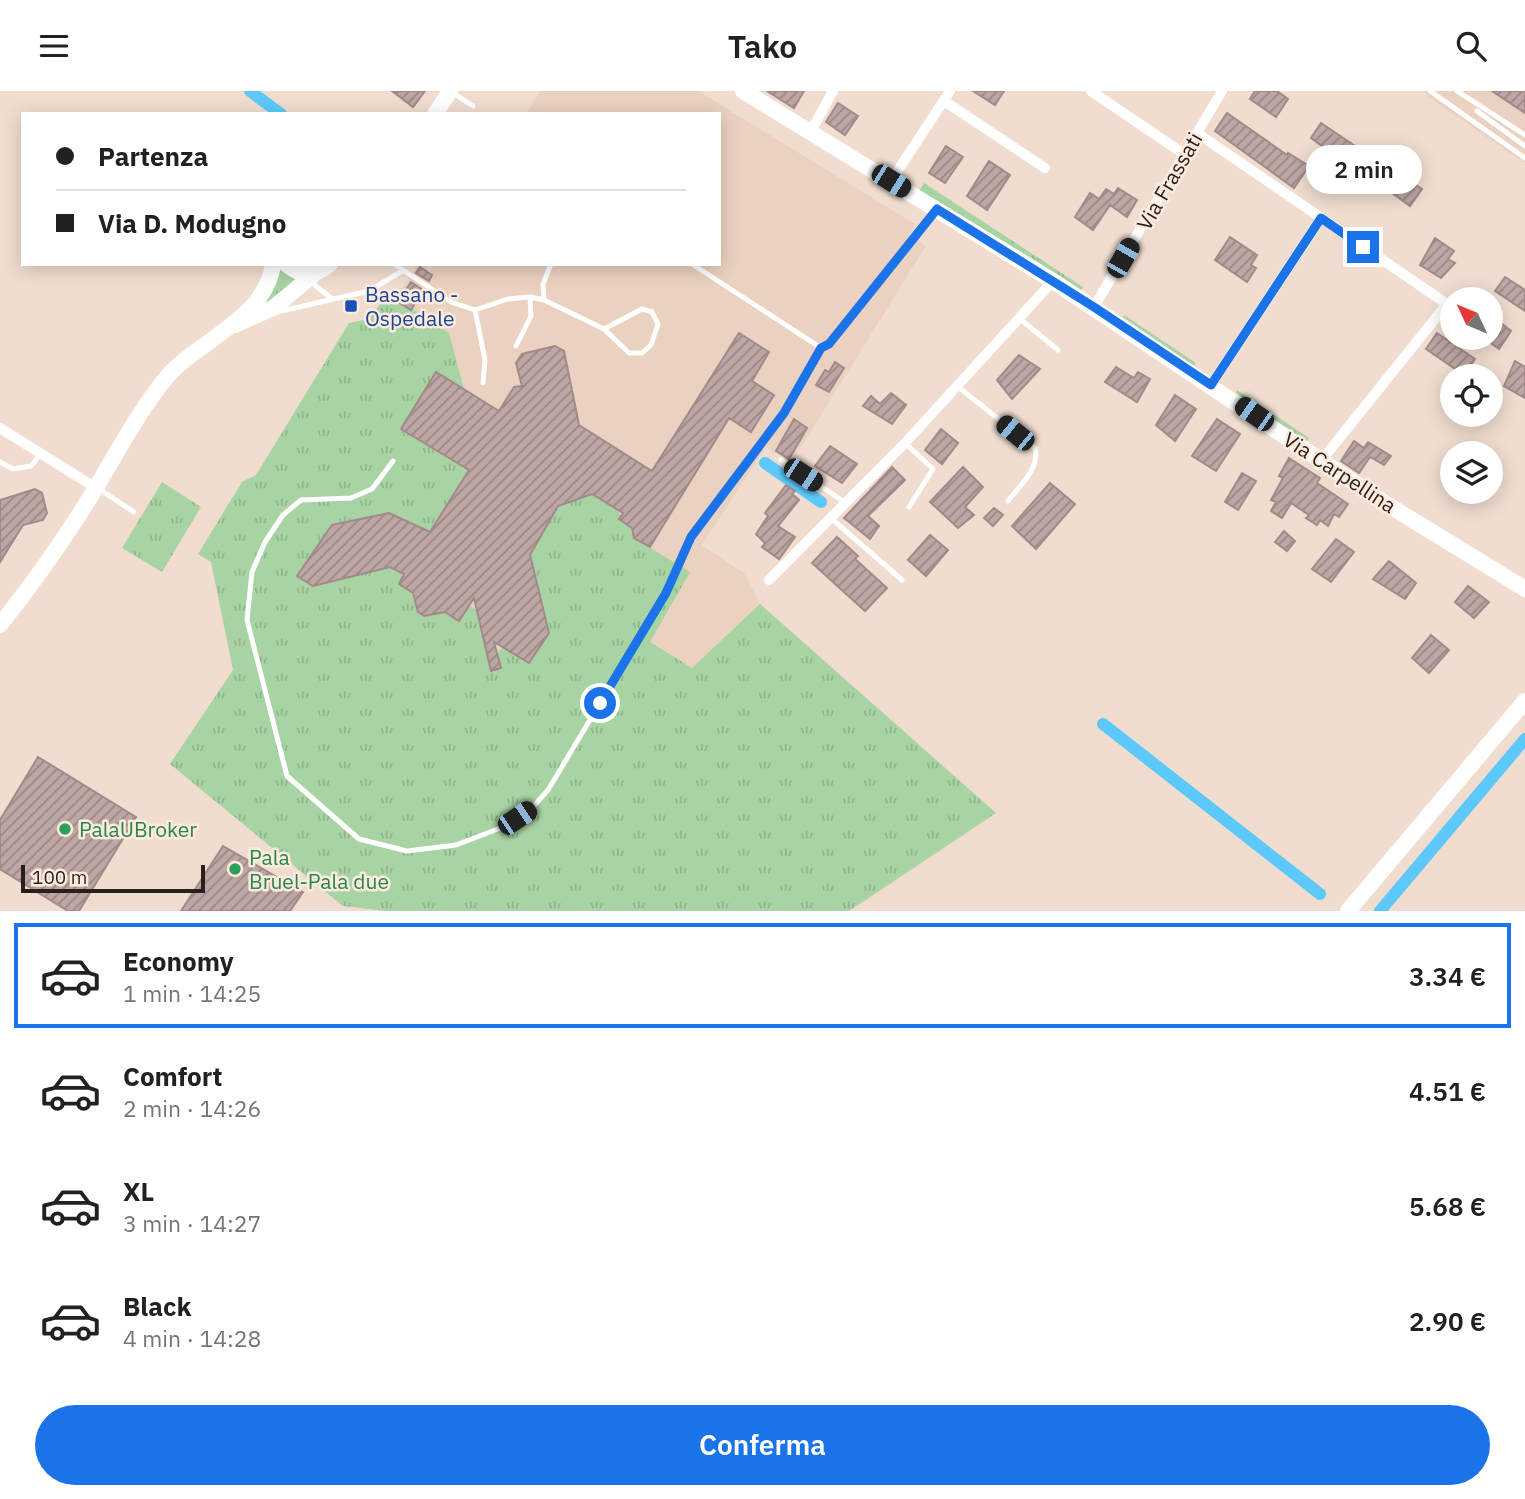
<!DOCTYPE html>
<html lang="it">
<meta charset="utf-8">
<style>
body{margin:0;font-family:"IBM Plex Sans",sans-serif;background:#f6f6f6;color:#202124;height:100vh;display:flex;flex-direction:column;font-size:26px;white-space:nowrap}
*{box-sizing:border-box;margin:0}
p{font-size:23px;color:#757577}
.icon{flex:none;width:38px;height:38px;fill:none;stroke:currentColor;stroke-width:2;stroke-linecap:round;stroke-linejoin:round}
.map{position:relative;height:820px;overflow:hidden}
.drawer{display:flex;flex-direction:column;background:#fff;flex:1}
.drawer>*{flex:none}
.top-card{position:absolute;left:21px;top:21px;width:700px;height:154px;border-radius:0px;box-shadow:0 4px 18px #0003;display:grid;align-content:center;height:154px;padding:0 35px;background:#fff}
.needle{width:46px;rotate:314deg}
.buttons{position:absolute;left:1440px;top:196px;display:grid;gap:14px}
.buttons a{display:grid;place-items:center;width:63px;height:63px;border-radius:50%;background:#fff;box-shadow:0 4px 18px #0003;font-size:35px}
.scale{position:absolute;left:21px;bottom:18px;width:184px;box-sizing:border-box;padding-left:7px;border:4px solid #261f1a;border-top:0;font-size:19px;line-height:24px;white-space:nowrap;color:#261f1a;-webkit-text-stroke:5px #feebdd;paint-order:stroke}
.end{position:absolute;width:32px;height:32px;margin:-16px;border:9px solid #1a73e8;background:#fff;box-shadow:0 0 0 4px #fff}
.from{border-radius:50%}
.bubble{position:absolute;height:49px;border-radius:24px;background:#fff;box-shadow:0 4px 18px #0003;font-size:23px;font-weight:600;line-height:49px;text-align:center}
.car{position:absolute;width:21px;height:42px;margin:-21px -10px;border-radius:9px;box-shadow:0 0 5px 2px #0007;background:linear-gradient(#222 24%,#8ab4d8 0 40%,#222 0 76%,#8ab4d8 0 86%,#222 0)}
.top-card b{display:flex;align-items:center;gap:24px;height:66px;font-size:26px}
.top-card b+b{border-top:2px solid #e0e0e0}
.top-card i{width:18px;height:18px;background:#202124}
ul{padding:12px 0 0;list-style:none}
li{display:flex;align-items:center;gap:21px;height:105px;margin:0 14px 10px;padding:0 21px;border:4px solid transparent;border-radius:0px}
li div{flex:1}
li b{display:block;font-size:26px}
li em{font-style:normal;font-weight:600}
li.selected{border-color:#1a73e8}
li>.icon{width:63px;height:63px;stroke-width:1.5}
.action{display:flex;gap:14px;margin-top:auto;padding:14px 35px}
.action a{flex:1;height:80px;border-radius:42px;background:#1a73e8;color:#fff;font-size:28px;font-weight:600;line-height:80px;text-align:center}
header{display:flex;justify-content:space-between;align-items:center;height:91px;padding:0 35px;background:#fff;font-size:32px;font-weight:600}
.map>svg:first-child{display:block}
.built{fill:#ebd1c0}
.grass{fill:url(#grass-tufts)}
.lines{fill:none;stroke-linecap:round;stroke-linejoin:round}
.canal{stroke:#5dc9fa;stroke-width:12}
.building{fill:url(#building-hatch);stroke:#a18a89;stroke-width:2}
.lane{stroke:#fff;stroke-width:5}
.street{stroke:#fff;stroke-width:10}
.secondary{stroke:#fff;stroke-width:16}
.route{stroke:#1a73e8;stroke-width:9}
.transit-dot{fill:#1a4fb4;stroke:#feebdd;stroke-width:2.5}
.leisure-dot{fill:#2e9e5b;stroke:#feebdd;stroke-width:2.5}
.labels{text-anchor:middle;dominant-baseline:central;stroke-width:5;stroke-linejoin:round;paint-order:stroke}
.street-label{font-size:21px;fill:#261f1a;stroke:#feebdd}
.transit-label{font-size:21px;fill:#164399;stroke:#feebdd;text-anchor:start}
.leisure-label{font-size:21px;fill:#27864d;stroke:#feebdd;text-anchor:start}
</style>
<header><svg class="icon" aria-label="menu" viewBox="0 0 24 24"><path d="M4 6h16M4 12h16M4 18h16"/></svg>Tako<svg class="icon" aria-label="search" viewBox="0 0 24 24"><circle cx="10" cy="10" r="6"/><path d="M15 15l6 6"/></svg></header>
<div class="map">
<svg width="1525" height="820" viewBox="0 0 1525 820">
<defs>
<pattern id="grass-tufts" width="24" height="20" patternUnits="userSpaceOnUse" patternTransform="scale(1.75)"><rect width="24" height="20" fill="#a8d3a3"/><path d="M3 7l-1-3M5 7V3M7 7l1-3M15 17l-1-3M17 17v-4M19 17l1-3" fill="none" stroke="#90b58c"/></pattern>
<pattern id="building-hatch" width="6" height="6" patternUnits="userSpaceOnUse" patternTransform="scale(1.75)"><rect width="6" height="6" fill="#bea6a4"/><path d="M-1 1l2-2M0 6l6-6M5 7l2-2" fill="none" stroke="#9a8785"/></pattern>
</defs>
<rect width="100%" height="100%" fill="#f0ddd0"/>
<path class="built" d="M540,0h158l217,133 -6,11 17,11 -135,217 -25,-16 -64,98 42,28 16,31 236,209 -147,98h-463l-43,-5 -148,-121 34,-52 133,-386 56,-83h8l2,7 5,-7h286v-150h-193z
M1424,0h101v72l-97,-66z"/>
<path class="grass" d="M924,92l159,104 -2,3 -162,-99z
M278,175l19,15 -35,27z
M399,209l50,33 15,56 -28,-15 -34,56 67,40 -39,62 -41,-19 -57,11 -35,53 16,9 77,-19 14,7 14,38 6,4 45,-11 7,5 15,61 10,-3 -4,-14 5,-7 27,16 20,-30 -19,-78 28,-49 34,-12 27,17 2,9 10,5 3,13 56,34 -40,70 42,26 68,-64 236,209 -147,98h-463l-43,-5 -173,-142 63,-94 -22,-108 -13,-8 44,-72 14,-7 93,-152 20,-4 10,-14z
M1124,224l72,48 -2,3 -71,-49z
M1237,299l72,48 -3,4 -70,-49z
M162,391l39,25 -39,65 -40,-24z"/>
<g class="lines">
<path class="canal" d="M250,0l31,23
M765,372l56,39
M1103,633l217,170
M1380,820l145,-172"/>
</g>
<path class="building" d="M392,0h33l-12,16z
M767,0h37l-10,17z
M973,0h31l-9,14z
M1255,0h22l11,8 -12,18 -26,-18z
M1492,0h33v22z
M838,12l20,13 -13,19 -19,-13z
M1227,22l60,42 1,-2 21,13 -15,22 -79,-57z
M1321,32l34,23 -11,16 -33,-24z
M946,55l17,11 -18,26 -16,-10z
M989,70l21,14 -23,35 -20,-14z
M1399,83l23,15 -12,17 -22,-16z
M1118,97l19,12 -10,17 -17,-12 -17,25 -18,-13 15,-24 9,6 7,-10 8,5z
M1230,146l27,18 -6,10 5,3 -9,14 -32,-22z
M1435,147l19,13 -6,8 7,4 -14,15 -21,-13z
M420,176l12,8 -3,6 -13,-8z
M1505,186l20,13v21l-30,-20z
M411,191l12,8 -12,20 -13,-8z
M1491,224l20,16 -12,18 -8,-6z
M739,242l30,19 -17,29 22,14 -23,37 -22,-14 -79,129 -16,-9 -2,-10 -13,-9 4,-6 -31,-19 -34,12 -28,49 19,78 -20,30 -35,-21 7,26 -10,3 -17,-73 -15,23 -14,-9 -21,4 -6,-4 -5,-19 -14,-9 5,-10 -14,-7 -77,19 -16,-10 35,-51 57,-12 41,19 39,-62 -68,-41 35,-57 63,39 15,-24 8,-1 -6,-23 6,-9 33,-8 9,5 15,74 73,46z
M1437,242l38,26 -11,16 -38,-26z
M1019,264l21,14 -28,30 -15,-19z
M1515,270l10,6v31l-21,-12z
M835,271l9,6 -15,24 -13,-7 9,-15 4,2z
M1116,276l18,11 4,-6 12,7 -13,23 -32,-20z
M891,302l15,12 -14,19 -29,-18 8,-10 9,8z
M1175,304l21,14 -21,32 -19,-16z
M794,328l13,9 -18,31 -13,-8z
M1217,328l23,15 -24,37 -24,-15z
M941,338l17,14 -16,21 -17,-14z
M1354,350l10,7 4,-6 23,14 -7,9 -14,-8 -11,16 -18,-12z
M830,355l27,18 -15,19 -27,-17z
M1289,367l31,20 -3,5 31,21 -9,13 -5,-3 -6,12 -8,-6 -3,5 -11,-7 3,-3 -18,-12 -9,15 -11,-7 5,-9 -5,-2 12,-22 -4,-2z
M892,376l13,13 -37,36 11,10 -9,13 -26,-21z
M963,376l20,20 -18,20 9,8 -16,13 -28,-26z
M1242,382l14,8 -18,29 -13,-8z
M1050,392l25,21 -39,45 -24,-23z
M786,394l9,6 -3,3 7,6 -21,26 17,11 -16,22 -17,-12 3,-4 -9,-9 12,-18 -3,-3z
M35,398l7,4 5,20 -4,7 -20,5 -23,37v-62z
M994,417l9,7 -10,11 -9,-8z
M1284,440l11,10 -8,10 -12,-9z
M930,444l18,15 -22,26 -18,-16z
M837,446l21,19 -3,3 32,29 -22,23 -53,-48z
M1336,448l18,13 -23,30 -19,-13z
M1389,470l27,22 -11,16 -32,-20z
M1468,495l21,16 -15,16 -19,-16z
M1431,544l18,15 -20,23 -17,-15z
M38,666l98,60 -57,94h-11l-68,-42v-49z
M223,755l80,46 -13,19h-109z"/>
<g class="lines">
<path class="lane" d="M1430,0l95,67
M1457,0l68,44
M453,2l20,13
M1477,20l48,35
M394,173l57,38 24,8 33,-11 22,-2 14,3 60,29 25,24h13l9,-8 7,-21 -6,-12 -10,-3 -38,20
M692,173l129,84 8,-4 106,-133
M310,190l22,18
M544,209l-1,-16 8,-20
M475,219l10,50 -2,23
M277,221l92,-21 33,-20
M1020,228l38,31
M516,255l15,-30 -1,-19
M957,295l78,62c5,21 -15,37 -27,53
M905,352l28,26 -24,38
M781,369l65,43
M393,370l-21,28 -21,9 -50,2 -18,15 -18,27 -13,30 -5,48 40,156 72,63 48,12 49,-6 47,-18 29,-19 16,-18 118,-197 25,-56 93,-124 37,-65
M0,371l13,7 18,-3 10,-13
M99,398l35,23
M832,428l70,61"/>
<path class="street" d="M1091,0l93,63
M944,10l101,67
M811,40l22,-40
M1197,42l250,171 -126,157
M891,90l59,-90
M1094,216l128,-216
M1211,294l110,-167
M0,337l96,60
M769,489l136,-137 148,-162"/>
<path class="secondary" d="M743,0l310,190 327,219 145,89
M435,23l15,-23
M286,173c16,13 28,13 44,0
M235,234l38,-17 40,-33
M0,534c35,-44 68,-91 97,-139 22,-37 42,-75 69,-108 32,-38 100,-59 107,-114
M1348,820l177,-210"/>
</g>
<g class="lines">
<path class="route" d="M600,612l66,-110 25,-56 93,-124 37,-65 8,-4 108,-135 157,98 117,78 110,-167 42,29"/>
</g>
<rect class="transit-dot" x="344" y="208" width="14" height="14" rx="3.5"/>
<g class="leisure-dot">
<circle cx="65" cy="738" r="7"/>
<circle cx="235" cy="778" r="7"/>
</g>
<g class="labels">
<g class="street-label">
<text transform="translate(1169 90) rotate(-60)">Via Frassati</text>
<text transform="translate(1340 381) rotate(33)">Via Carpellina</text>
</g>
<g class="transit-label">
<text x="365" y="203">Bassano -<tspan x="365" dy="24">Ospedale</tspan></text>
</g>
<g class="leisure-label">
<text x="79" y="738">PalaUBroker</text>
<text x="249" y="766">Pala<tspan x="249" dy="24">Bruel-Pala due</tspan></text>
</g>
</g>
</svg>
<div class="buttons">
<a><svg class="needle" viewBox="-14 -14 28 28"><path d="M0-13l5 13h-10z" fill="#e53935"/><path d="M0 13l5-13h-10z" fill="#757577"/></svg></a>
<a><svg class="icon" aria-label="locate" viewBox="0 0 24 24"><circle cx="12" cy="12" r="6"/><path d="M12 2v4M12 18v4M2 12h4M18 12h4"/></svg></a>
<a><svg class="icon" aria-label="layers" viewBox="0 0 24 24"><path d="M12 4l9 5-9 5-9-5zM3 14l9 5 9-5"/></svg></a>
</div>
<div class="scale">100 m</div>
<i class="end from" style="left:600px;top:612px"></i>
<i class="end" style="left:1363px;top:156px"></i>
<div class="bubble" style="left:1306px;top:54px;width:116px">2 min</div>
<i class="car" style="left:891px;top:90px;rotate:122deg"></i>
<i class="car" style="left:1123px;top:167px;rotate:30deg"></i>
<i class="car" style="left:1254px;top:323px;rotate:305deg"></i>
<i class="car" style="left:1015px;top:342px;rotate:309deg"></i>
<i class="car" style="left:803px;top:384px;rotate:123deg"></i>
<i class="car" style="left:517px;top:727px;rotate:56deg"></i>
<div class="top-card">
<b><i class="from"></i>Partenza</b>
<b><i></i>Via D. Modugno</b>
</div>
</div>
<section class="drawer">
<ul>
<li class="selected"><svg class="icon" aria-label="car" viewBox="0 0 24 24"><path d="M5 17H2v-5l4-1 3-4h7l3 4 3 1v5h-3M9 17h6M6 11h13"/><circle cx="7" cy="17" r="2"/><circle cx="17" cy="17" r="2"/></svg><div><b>Economy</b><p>1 min · 14:25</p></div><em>3.34 €</em></li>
<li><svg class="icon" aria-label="car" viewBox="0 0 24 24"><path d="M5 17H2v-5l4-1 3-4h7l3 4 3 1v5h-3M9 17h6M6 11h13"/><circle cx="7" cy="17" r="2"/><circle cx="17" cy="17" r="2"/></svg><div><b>Comfort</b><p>2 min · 14:26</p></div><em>4.51 €</em></li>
<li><svg class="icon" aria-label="car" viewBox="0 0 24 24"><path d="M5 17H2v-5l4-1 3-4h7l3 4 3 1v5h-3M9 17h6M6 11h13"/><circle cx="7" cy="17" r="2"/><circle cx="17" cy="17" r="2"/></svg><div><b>XL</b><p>3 min · 14:27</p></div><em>5.68 €</em></li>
<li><svg class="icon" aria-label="car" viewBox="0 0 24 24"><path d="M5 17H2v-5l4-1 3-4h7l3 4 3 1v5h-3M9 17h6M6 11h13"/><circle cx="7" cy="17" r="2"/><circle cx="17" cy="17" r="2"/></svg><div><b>Black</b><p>4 min · 14:28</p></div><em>2.90 €</em></li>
</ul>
<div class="action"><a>Conferma</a></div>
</section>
